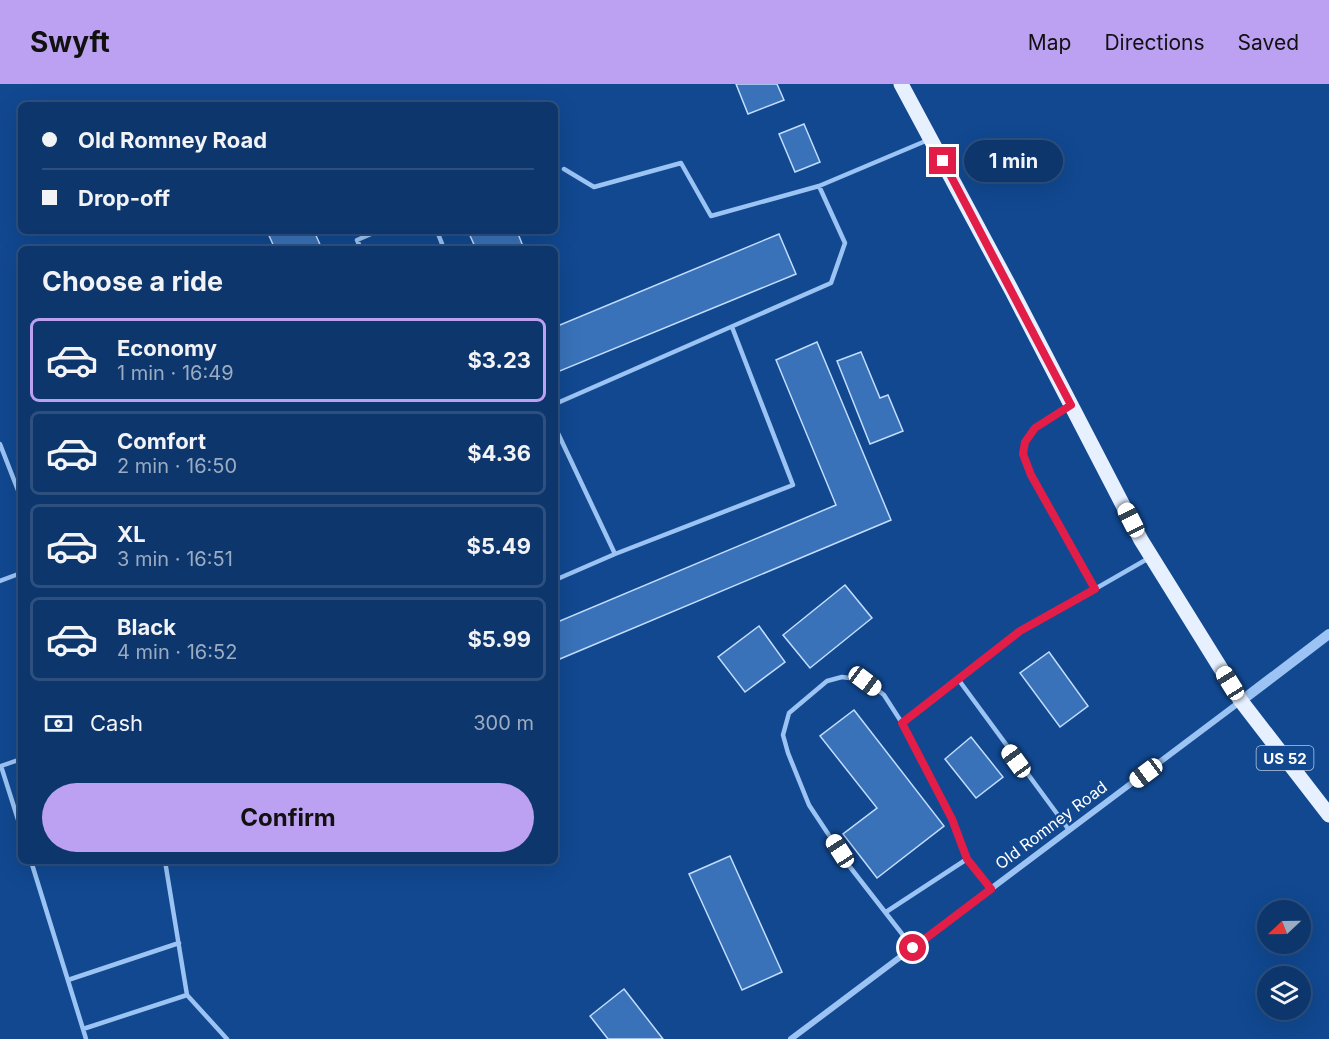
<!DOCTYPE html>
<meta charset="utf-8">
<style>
body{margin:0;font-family:Inter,sans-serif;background:#163e72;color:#f1f3f6;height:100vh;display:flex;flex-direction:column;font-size:22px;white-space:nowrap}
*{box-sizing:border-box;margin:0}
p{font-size:20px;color:#9aabc2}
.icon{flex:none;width:33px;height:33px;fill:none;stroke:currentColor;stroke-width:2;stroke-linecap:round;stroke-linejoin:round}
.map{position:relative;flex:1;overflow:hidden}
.side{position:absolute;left:18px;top:162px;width:540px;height:618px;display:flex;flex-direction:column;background:#0d366c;border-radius:9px;box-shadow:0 6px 24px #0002,0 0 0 2px #2d507f}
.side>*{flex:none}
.hud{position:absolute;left:18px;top:18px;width:540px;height:132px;border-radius:9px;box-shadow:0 6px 24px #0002,0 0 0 2px #2d507f;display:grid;align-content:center;height:132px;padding:0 24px;background:#0d366c}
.needle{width:39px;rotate:248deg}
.fabs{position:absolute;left:1257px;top:816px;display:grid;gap:12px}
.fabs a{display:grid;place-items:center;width:54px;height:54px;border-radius:50%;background:#0d366c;box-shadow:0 6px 24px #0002,0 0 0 2px #2d507f;font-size:30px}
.end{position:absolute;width:27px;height:27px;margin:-14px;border:8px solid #e11d48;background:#fff;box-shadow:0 0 0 3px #fff}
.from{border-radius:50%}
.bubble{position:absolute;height:42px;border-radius:21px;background:#0d366c;box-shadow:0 6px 24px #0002,0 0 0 2px #2d507f;font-size:20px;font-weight:700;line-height:42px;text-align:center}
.car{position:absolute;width:18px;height:36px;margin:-18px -9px;border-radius:8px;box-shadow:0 0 4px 2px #0007;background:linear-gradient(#fff 24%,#345 0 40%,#fff 0 76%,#345 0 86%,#fff 0)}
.hud b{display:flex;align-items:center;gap:21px;height:57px;font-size:22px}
.hud b+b{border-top:2px solid #2d507f}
.hud i{width:15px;height:15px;background:#f1f3f6}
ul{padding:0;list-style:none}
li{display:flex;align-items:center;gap:18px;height:84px;margin:0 12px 9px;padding:0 12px;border:3px solid #2d507f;border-radius:9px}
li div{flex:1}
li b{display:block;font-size:22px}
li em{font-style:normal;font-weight:700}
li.selected{border-color:#bca0f2}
li>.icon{width:54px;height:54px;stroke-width:1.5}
h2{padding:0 24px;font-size:27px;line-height:72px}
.pay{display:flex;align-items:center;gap:15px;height:66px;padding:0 24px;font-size:22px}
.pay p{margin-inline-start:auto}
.button{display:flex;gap:12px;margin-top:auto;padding:12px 24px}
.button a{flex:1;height:69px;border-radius:36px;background:#bca0f2;color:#111;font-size:24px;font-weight:700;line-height:69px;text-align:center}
header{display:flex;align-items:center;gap:36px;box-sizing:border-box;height:84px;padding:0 30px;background:#bca0f2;color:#111}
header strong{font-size:28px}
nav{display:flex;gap:33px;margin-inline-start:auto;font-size:21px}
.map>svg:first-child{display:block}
.building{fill:#3972b9;stroke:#c3ddfd;stroke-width:1.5}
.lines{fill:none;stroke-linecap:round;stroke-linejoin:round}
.service{stroke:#9bc3f3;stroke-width:4.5}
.minor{stroke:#9bc3f3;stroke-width:6}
.tertiary{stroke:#9bc3f3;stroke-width:10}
.primary{stroke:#e7f0ff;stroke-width:15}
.route{stroke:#e11d48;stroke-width:8}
.labels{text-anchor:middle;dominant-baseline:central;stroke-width:4.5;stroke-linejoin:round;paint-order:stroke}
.shield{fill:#114890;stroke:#b8c8de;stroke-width:1.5}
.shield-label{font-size:15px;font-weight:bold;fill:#fff}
.street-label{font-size:16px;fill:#fff;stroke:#114890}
</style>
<header>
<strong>Swyft</strong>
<nav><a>Map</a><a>Directions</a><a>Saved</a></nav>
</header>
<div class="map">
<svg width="1329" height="955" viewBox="0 0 1329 955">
<rect width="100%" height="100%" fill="#114890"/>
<path class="building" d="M736,0h41l7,16 -36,14z
M804,40l16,38 -25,10 -16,-38z
M267,147h47l8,18h-47z
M468,147h49l7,18h-48z
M779,150l17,40 -241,99v-46z
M817,258l74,178 -336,141v-38l281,-118 -60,-145z
M861,268l19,46 8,-3 15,36 -33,13 -33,-83z
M845,501l27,33 -62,50 -27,-33z
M759,542l26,36 -40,30 -27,-35z
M1049,568l39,54 -28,21 -40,-54z
M854,626l90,116 -67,52 -34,-44 34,-26 -57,-72z
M971,653l32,40 -27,21 -31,-39z
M730,772l52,116 -40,18 -53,-116z
M624,905l39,50h-55l-18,-23z"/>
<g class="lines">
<path class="service" d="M564,85l30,18 87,-24 30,53 108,-30 109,-46
M437,147l7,18
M361,165l-4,-9 21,-9
M555,320l276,-121 14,-40 -26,-57
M1068,322l-33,22 -10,14 -2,12 8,21 64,114 54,-31
M555,343l60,127 178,-69 -61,-158
M0,360l21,54
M555,496l60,-26
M0,497l21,-8
M958,595l111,151
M902,639l50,95 15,41
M21,675l-20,7 20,63
M31,777l52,168
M165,777l22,134
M886,828l81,-53 24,30
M913,864l-63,-81 -41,-62 -21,-52 -5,-18 6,-22 38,-32 15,-4 23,3 19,15 18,28 118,-92 75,-42
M68,896l111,-37
M86,955l-3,-10 104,-34 40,44"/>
<path class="minor" d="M791,955l450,-338"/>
<path class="tertiary" d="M1241,617l88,-67"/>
<path class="primary" d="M901,0l111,207 129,249 100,161 88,114"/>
</g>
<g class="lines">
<path class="route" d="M913,864l78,-59 -24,-30 -15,-40 -50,-96 118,-92 75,-42 -64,-114 -8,-21 2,-12 10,-14 36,-23 -128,-244"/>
</g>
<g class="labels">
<rect class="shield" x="1256.5" y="662" width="57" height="24" rx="4.5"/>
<g class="shield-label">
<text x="1285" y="674">US 52</text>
</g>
<g class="street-label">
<text transform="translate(1051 741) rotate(-37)">Old Romney Road</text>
</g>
</g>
</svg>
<div class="fabs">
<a><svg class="needle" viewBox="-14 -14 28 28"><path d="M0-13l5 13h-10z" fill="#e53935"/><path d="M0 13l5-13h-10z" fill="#9aabc2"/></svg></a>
<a><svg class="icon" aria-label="layers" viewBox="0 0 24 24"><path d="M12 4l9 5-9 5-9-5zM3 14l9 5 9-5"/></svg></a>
</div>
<i class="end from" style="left:913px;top:864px"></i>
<i class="end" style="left:943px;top:77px"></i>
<div class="bubble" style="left:964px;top:56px;width:99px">1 min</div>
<i class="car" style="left:1131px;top:436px;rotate:333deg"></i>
<i class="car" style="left:865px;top:597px;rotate:127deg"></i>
<i class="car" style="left:1230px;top:599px;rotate:328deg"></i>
<i class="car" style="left:1016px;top:677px;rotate:324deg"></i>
<i class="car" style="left:1146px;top:689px;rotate:233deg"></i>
<i class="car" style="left:840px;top:767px;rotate:327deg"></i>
<div class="hud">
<b><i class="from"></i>Old Romney Road</b>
<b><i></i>Drop-off</b>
</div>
<section class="side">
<h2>Choose a ride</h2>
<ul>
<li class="selected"><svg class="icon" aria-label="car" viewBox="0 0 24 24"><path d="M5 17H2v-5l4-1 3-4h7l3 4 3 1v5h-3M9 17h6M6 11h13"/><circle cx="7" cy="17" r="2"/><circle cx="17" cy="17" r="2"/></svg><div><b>Economy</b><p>1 min · 16:49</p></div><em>$3.23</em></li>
<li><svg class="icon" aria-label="car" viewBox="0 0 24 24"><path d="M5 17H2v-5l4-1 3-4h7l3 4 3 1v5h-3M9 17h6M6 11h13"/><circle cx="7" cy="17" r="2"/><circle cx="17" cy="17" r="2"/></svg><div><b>Comfort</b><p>2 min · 16:50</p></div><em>$4.36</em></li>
<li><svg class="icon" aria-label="car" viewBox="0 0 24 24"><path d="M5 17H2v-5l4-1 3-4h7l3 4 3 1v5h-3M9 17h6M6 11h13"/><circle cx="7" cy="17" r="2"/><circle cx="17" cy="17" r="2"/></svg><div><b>XL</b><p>3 min · 16:51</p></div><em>$5.49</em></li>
<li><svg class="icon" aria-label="car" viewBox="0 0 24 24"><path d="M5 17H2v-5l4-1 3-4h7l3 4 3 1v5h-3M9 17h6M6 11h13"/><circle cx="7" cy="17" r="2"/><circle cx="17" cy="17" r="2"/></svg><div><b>Black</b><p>4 min · 16:52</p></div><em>$5.99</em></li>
</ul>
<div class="pay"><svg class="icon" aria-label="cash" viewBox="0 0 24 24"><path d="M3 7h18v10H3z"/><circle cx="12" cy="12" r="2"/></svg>Cash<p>300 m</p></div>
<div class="button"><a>Confirm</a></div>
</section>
</div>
